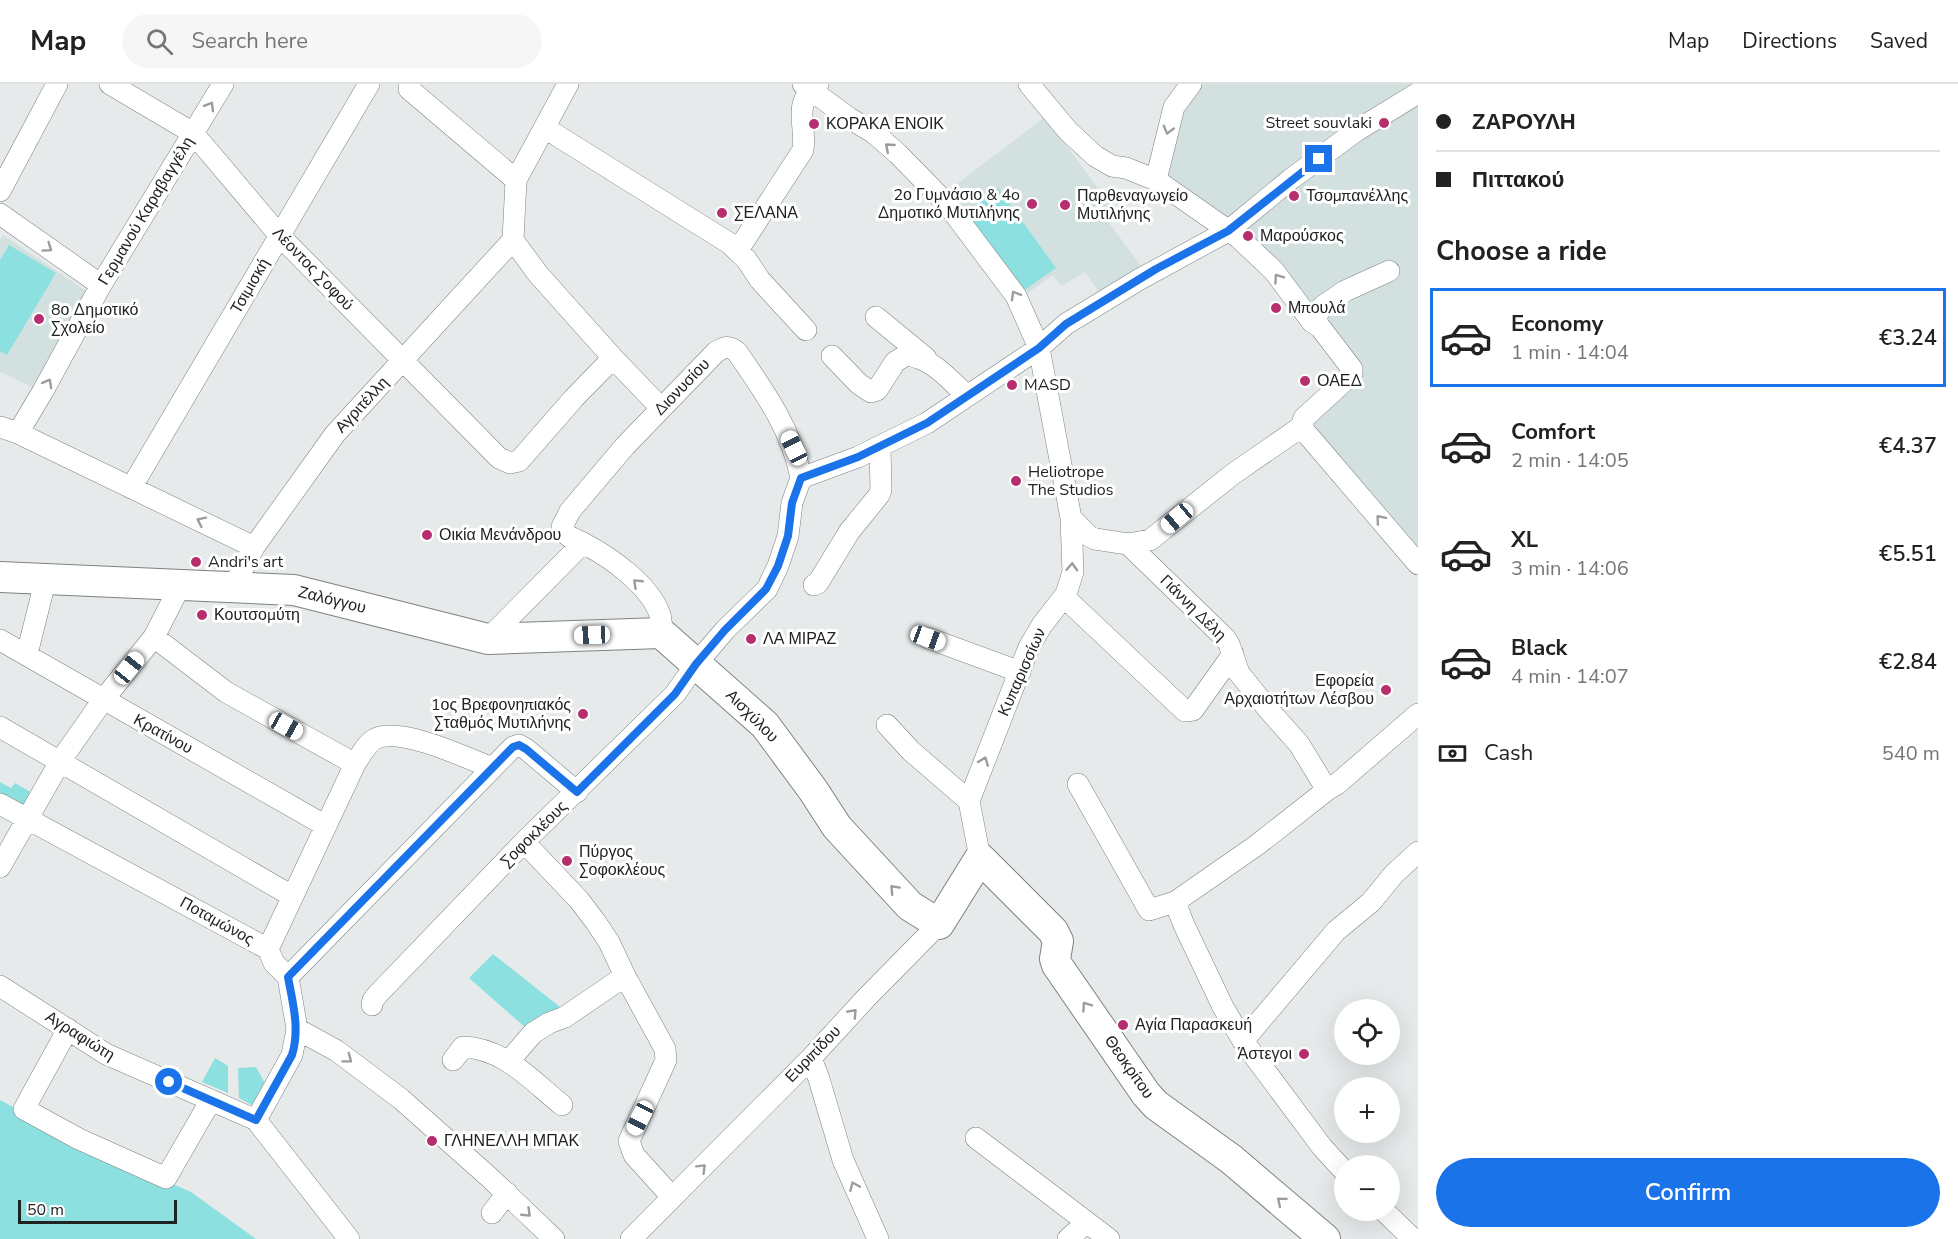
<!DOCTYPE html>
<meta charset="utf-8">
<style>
body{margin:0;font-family:"Nunito Sans",sans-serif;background:#f6f6f6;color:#222;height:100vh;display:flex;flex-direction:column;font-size:22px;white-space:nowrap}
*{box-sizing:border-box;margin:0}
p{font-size:20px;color:#767676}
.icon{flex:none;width:33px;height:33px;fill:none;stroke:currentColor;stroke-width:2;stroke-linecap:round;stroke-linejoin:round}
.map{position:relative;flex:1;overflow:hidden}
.side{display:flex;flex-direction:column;background:#fff;width:540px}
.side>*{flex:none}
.top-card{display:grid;align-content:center;height:132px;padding:0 18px;background:#fff}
.fabs{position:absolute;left:1334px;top:915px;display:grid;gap:12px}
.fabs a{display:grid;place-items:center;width:66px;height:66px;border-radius:50%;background:#fff;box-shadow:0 6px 24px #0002;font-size:30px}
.scale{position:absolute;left:18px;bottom:15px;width:159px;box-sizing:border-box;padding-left:6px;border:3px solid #212222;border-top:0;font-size:16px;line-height:21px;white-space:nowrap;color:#212222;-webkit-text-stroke:4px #fff;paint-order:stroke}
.end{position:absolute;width:27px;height:27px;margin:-14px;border:8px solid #1a73e8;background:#fff;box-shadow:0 0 0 3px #fff}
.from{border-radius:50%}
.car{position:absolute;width:18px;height:36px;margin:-18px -9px;border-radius:8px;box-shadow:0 0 4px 2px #0007;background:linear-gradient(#fff 24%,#345 0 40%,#fff 0 76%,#345 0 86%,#fff 0)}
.top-card b{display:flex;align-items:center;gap:21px;height:57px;font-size:22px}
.top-card b+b{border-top:2px solid #e0e0e0}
.top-card i{width:15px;height:15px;background:#222}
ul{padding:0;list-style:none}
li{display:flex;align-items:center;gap:18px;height:99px;margin:0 12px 9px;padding:0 6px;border:3px solid transparent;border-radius:0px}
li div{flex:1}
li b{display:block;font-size:22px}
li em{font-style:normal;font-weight:600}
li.current{border-color:#1a73e8}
li>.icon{width:54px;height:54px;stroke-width:1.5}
h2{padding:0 18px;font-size:27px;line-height:72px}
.pay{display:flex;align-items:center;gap:15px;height:66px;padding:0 18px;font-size:22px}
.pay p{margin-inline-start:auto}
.button{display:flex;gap:12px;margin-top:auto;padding:12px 18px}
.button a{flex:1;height:69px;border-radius:36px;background:#1a73e8;color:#fff;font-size:24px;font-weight:600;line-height:69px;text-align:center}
header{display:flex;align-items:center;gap:36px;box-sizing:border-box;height:84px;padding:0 30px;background:#fff;border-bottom:2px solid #e0e0e0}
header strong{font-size:28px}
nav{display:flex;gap:33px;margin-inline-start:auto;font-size:21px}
.search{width:420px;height:54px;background:#f6f6f6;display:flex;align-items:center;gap:15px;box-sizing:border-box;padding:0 21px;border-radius:33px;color:#767676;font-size:22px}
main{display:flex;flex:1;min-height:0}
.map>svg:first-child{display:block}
.built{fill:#d3e0e0}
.green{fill:#8de0e0}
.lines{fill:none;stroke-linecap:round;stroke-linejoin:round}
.street-casing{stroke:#7e8282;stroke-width:22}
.secondary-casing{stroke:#7e8282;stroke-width:32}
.street{stroke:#fff;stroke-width:21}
.secondary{stroke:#fff;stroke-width:30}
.oneway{stroke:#9b9c9c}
.route{stroke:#1a73e8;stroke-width:8}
.poi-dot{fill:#b62e6e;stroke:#fff;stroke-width:2}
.labels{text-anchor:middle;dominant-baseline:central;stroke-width:6;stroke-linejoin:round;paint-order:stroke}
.poi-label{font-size:16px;fill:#212222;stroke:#fff;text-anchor:start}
.street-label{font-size:16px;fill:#212222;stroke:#fff}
</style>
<header>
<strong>Map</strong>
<div class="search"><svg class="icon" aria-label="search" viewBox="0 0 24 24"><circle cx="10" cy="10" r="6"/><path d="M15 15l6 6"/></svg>Search here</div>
<nav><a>Map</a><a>Directions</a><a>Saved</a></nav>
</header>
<main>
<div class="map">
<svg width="1418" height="1155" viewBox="0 0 1418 1155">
<rect width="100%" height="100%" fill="#e6eaea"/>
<path class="built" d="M1198,0h220v472l-112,-131 51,-51 -34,-49 -161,-148 14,-60z
M1045,33l73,98 -9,8 35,47 -42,27 -17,-25 -24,14 -8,-11 -31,22 -77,-104z
M3,151l89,60 -53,95 -39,-18v-132z"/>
<path class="green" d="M998,104l58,80 -33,23 -59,-76z
M9,161l47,28 -49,82 -7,-4v-91z
M0,698l11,6 4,-5 17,10 -10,16 -22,-12z
M493,870l67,53 -34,21 -57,-50z
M215,974l13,8v27l-26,-11z
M256,983l10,18 -14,20 -13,-7 -1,-30z
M0,1016l78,42 113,50 65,47h-256z"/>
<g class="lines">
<defs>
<path id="street" d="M110,0l83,49 87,103 219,222 11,5 9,-2 55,-63 39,-40
M410,0l-1,5 107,91
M568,0l-52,96 -3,60 25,34 75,84 48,50
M803,0l46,34 25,15 24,21 49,50 69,92 23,52 32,170 2,54 -7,22 -24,31 -13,22 -60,154 11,57
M1029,0l39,47 27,25 17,10 14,2 30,12 83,58 35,33 38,51 8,5 32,42v4l-1,2 -47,43 -3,9 -68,47 -83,66 -22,4
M545,44l184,115 17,16 14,21 46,50
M1156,96l18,-73 17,-23
M0,107l57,-107
M0,130l101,71
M738,166l65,-100c4,-27 -12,-45 15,-66
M876,233l50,41
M1312,238l11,-16 22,-15 44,-20
M832,272l27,28 12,8 6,-2 18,-28 11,-7c26,3 43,24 61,41
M0,343l18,6 236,114
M1301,343l117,137
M18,349l25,-42 58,-106 122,-201
M131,404l238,-404
M1071,434l18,18 6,3 33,5 97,94 4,6 10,29 28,35 32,36 28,46
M814,501l4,-2 31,-51 30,-37 2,-5 -1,-43
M233,503l21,-40 81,-113 178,-194
M1064,513l121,114 8,-1 40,-56
M661,549c0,-6 1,-12 -1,-18 -10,-30 -50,-58 -77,-72 -8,-4 -18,-6 -21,-16l8,-16 55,-65 91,-94c8,-5 13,-7 21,0 27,39 55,78 64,126
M154,553l72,55 129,72
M928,554l92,34
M488,555l95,-96
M0,556l326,186
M27,570l19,-76
M887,641l24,26 58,50
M0,643l292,169
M1078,700l71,126 26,-8 82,-57 70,-55 10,-6 81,-70
M0,720l268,145 6,14 14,14 9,52 -5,26 -36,65
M524,758l55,58 16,21 14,21 16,34 40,73 1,11 -37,81 5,14 38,42
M0,783l61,-107 42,-60 51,-63 26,-51
M1175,818l9,23 39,82 20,34 79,106 22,24
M268,865l87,-185c6,-9 11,-20 20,-25 25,-13 92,19 117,29
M288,893l225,-230 6,-2 7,4 51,43
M0,902l106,68 150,66 93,119
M372,921l1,-5 5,-6 146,-152 151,-148 21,-30 29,-34 42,-41 11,-23 10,-30 4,-33 9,-25 57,-21 69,-34 112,-75 27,-24 74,-45 88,-48 63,-52 65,-48 62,-38
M68,945l-44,80 55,30 87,39 45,-78
M297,945l40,22 64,48 88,78 65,62
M1243,957l93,-110 35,-29 23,-28 24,-22
M811,974l8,21 24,81 35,79
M453,976l10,-13c41,1 69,34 99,58
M509,977l24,-28 16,-10 16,-6 60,-41
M976,1054l133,101
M1383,1126l30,29
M492,1129l15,-20
M631,1155l180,-181 56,-61 72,-73
M1068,1155l18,-16"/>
<path id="secondary" d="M0,493l294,13 194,49 173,-6 104,92 48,65 24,37 73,79 29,18 41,-66 73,73 5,10 -3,18 2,6 89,129 10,11 75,54 94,80"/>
</defs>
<use href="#street" class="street-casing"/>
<use href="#secondary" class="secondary-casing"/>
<use href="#street" class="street"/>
<use href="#secondary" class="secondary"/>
</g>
<defs><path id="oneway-chevron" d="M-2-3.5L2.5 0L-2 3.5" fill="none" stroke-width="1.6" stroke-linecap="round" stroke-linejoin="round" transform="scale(1.5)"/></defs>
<g class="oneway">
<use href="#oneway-chevron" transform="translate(210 22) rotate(-59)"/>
<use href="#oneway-chevron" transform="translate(1168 46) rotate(106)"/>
<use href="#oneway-chevron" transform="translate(889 63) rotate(-139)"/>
<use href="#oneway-chevron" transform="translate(48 164) rotate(35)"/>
<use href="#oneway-chevron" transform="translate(1278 194) rotate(-125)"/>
<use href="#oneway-chevron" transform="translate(1015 211) rotate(-120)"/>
<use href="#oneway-chevron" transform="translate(48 299) rotate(-61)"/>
<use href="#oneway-chevron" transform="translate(1380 435) rotate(-130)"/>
<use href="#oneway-chevron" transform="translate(201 437) rotate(-154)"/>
<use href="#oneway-chevron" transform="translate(1072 483) rotate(-87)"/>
<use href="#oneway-chevron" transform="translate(637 499) rotate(-136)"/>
<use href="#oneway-chevron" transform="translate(984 677) rotate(-69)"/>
<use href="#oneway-chevron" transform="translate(894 805) rotate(-133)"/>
<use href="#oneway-chevron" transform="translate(1086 922) rotate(-125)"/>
<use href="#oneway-chevron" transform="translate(853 929) rotate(-47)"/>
<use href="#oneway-chevron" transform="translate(348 975) rotate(37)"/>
<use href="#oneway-chevron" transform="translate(702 1084) rotate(-45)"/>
<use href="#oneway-chevron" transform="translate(854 1102) rotate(-113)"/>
<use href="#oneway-chevron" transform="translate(1281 1117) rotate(-140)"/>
<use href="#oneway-chevron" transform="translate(527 1129) rotate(44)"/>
</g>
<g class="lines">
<path class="route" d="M169,998l87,38 36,-65c8,-26 1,-51 -4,-78l225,-230 6,-2 7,4 51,43 98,-98 21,-30 29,-34 41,-41 12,-23 10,-30 4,-33 9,-25 57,-21 69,-34 112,-75 27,-24 90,-55 72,-38 91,-72"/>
</g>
<g class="poi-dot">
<circle cx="1384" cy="39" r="6"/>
<circle cx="814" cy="40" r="6"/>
<circle cx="1294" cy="112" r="6"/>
<circle cx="1032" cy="120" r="6"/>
<circle cx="1065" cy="121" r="6"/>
<circle cx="722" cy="129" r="6"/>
<circle cx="1248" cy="152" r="6"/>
<circle cx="1276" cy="224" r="6"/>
<circle cx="39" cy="235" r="6"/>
<circle cx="1305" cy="297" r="6"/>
<circle cx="1012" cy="301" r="6"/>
<circle cx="1016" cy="397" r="6"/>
<circle cx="427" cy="451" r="6"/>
<circle cx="196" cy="478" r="6"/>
<circle cx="202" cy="531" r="6"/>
<circle cx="751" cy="555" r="6"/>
<circle cx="1386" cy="606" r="6"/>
<circle cx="583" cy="630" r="6"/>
<circle cx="567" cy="777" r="6"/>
<circle cx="1123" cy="941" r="6"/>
<circle cx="1304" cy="970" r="6"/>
<circle cx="432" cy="1057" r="6"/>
</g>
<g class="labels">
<g class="poi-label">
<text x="1372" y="39" text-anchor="end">Street souvlaki</text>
<text x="826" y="40">ΚΟΡΑΚΑ ΕΝΟΙΚ</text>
<text x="1020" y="111" text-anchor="end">2ο Γυμνάσιο &amp; 4o<tspan x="1020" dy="18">Δημοτικό Μυτιλήνης</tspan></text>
<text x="1077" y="112">Παρθεναγωγείο<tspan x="1077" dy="18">Μυτιλήνης</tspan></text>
<text x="1306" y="112">Τσομπανέλλης</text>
<text x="734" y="129">ΣΕΛΑΝΑ</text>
<text x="1260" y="152">Μαρούσκος</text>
<text x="1288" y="224">Μπουλά</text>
<text x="51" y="226">8ο Δημοτικό<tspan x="51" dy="18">Σχολείο</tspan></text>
<text x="1317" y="297">ΟΑΕΔ</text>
<text x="1024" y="301">MASD</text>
<text x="1028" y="388">Heliotrope<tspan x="1028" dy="18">The Studios</tspan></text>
<text x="439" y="451">Οικία Μενάνδρου</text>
<text x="208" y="478">Andri's art</text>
<text x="214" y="531">Κουτσομύτη</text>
<text x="763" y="555">ΛΑ ΜΙΡΑΖ</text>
<text x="1374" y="597" text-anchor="end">Εφορεία<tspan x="1374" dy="18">Αρχαιοτήτων Λέσβου</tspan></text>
<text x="571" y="621" text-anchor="end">1ος Βρεφονηπιακός<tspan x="571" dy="18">Σταθμός Μυτιλήνης</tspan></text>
<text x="579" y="768">Πύργος<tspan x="579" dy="18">Σοφοκλέους</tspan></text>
<text x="1135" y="941">Αγία Παρασκευή</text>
<text x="1292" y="970" text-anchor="end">Άστεγοι</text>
<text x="444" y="1057">ΓΛΗΝΕΛΛΗ ΜΠΑΚ</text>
</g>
<g class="street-label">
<text transform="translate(146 127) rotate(-59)">Γερμανού Καραβαγγέλη</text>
<text transform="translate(313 185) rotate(46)">Λέοντος Σοφού</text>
<text transform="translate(250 202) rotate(-60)">Τσιμισκή</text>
<text transform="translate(682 303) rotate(-46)">Διονυσίου</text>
<text transform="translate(362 321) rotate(-47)">Αγριτέλλη</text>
<text transform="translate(332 516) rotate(14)">Ζαλόγγου</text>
<text transform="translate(1193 524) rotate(45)">Γιάννη Δέλη</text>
<text transform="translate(1022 588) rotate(-66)">Κυπαρισσίων</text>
<text transform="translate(752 632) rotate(45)">Αισχύλου</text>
<text transform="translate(163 650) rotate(29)">Κρατίνου</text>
<text transform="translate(534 750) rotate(-45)">Σοφοκλέους</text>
<text transform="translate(217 837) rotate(29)">Ποταμώνος</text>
<text transform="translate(80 952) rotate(32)">Αγραφιώτη</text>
<text transform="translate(813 970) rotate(-46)">Ευριπίδου</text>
<text transform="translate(1129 983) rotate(55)">Θεοκρίτου</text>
</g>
</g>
</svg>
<div class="fabs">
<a><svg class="icon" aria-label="locate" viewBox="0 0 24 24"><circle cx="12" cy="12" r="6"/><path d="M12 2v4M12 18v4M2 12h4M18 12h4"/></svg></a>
<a>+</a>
<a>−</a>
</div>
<div class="scale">50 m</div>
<i class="end from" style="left:169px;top:998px"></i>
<i class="end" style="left:1319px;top:75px"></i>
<i class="car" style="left:794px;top:364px;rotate:334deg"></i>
<i class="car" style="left:1177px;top:434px;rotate:230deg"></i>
<i class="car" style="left:592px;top:551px;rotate:268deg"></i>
<i class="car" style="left:928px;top:554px;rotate:110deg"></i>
<i class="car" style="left:129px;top:584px;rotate:39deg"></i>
<i class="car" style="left:286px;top:642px;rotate:119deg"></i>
<i class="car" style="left:640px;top:1034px;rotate:207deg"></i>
</div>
<section class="side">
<div class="top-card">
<b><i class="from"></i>ΖΑΡΟΥΛΗ</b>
<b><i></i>Πιττακού</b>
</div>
<h2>Choose a ride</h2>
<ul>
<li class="current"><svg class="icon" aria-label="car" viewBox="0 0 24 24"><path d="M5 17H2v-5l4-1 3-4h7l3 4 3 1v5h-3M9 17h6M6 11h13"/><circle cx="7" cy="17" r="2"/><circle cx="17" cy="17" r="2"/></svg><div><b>Economy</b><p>1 min · 14:04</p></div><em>€3.24</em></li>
<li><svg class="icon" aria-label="car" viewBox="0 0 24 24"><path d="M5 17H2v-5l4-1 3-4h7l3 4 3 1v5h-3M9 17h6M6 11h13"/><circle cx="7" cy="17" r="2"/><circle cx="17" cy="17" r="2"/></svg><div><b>Comfort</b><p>2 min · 14:05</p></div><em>€4.37</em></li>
<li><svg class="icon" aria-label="car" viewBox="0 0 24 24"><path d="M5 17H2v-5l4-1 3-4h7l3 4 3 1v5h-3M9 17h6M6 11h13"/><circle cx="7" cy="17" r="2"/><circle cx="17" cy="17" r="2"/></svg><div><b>XL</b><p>3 min · 14:06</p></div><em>€5.51</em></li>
<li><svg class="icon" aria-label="car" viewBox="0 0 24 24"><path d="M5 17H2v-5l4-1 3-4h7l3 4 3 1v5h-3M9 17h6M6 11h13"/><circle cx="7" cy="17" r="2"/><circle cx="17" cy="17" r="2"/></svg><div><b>Black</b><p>4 min · 14:07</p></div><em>€2.84</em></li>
</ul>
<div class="pay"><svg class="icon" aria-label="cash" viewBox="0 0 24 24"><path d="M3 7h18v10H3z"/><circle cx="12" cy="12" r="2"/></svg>Cash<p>540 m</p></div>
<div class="button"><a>Confirm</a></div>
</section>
</main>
